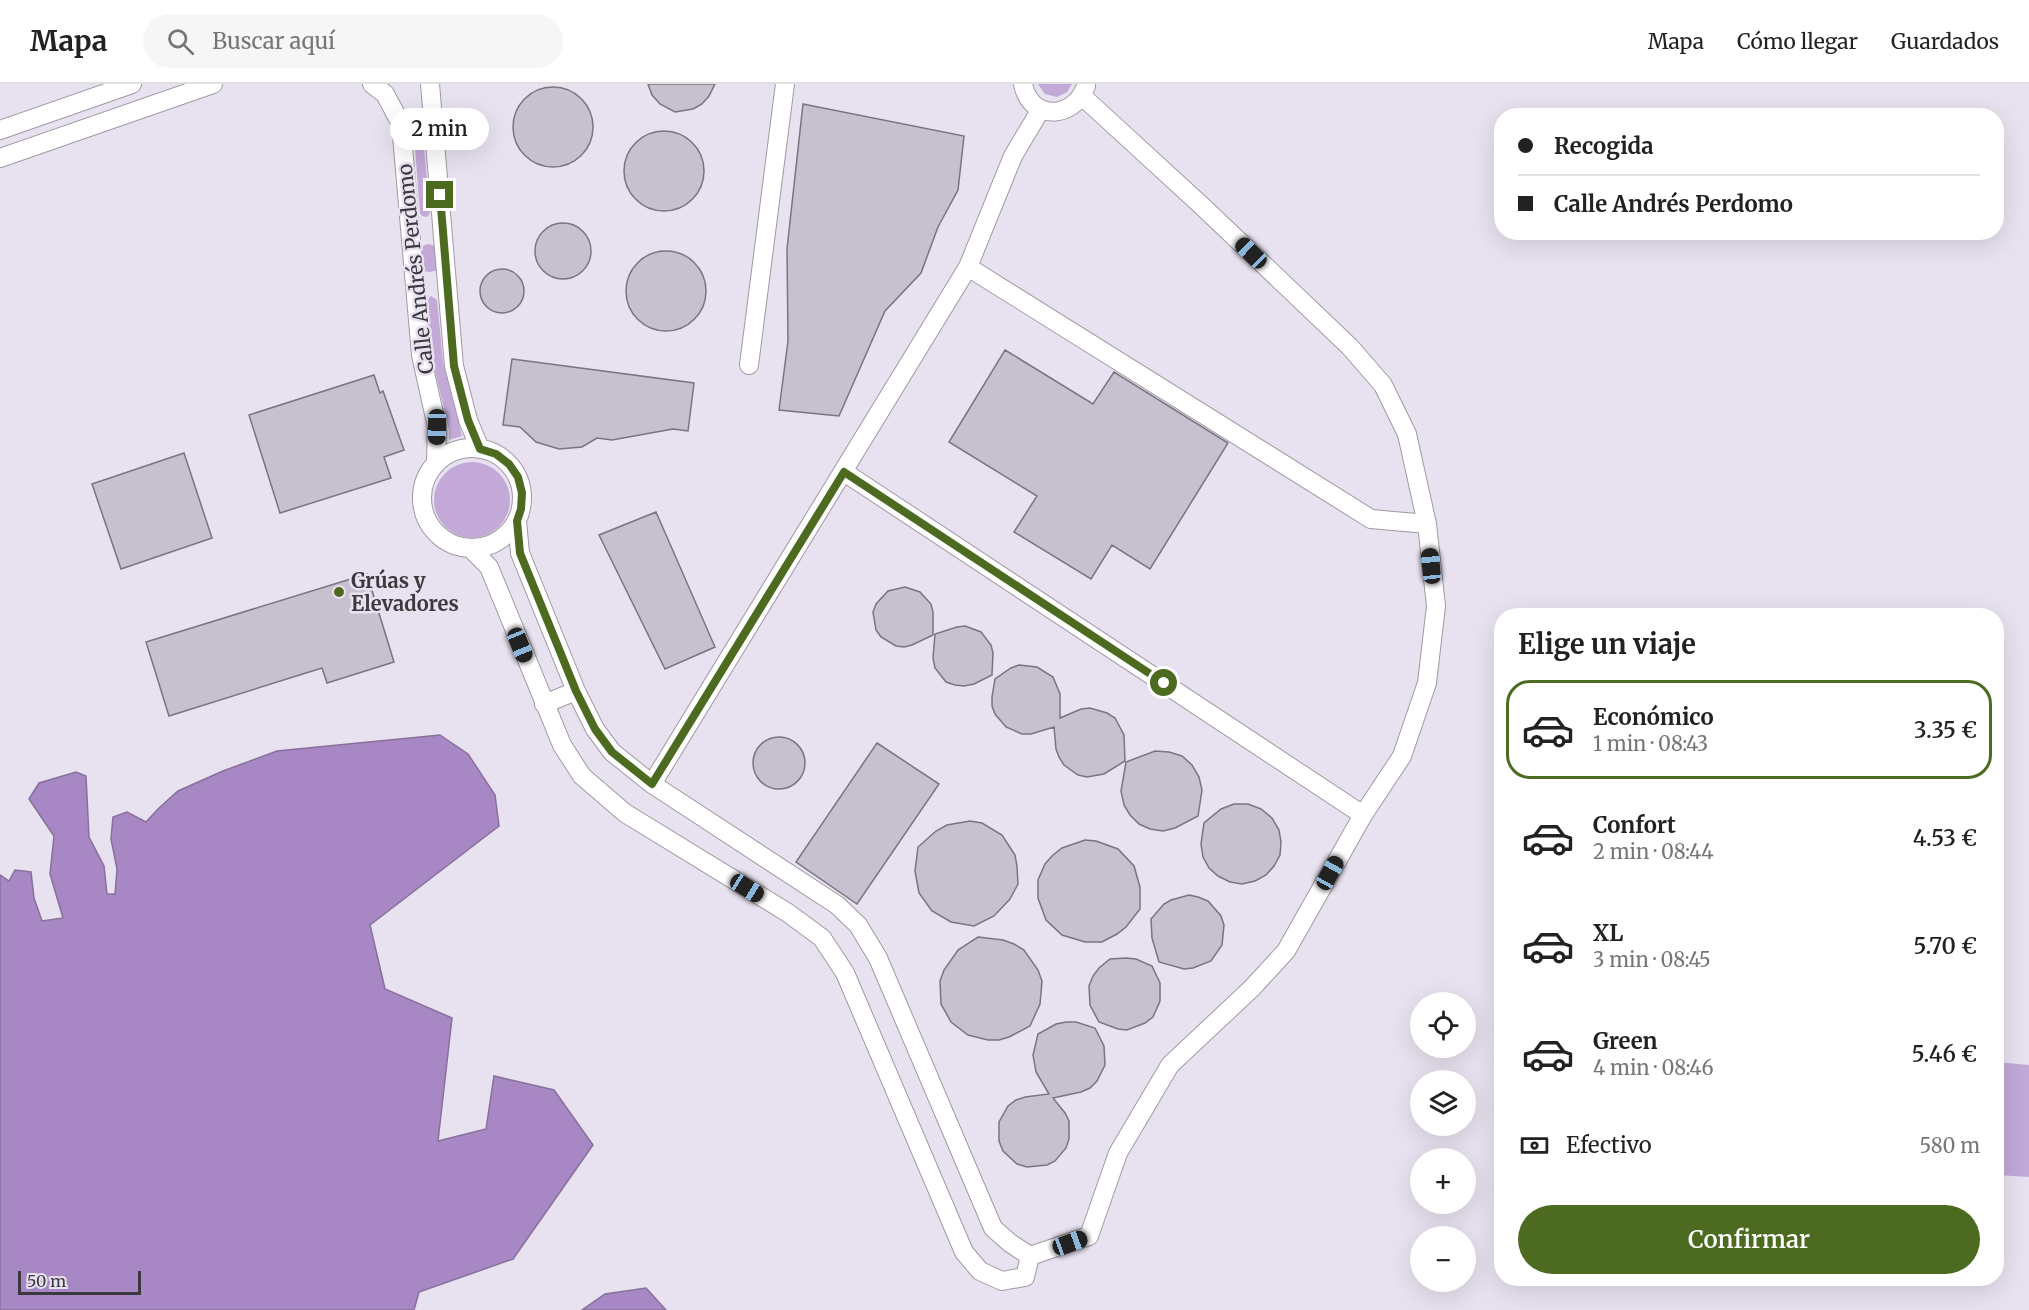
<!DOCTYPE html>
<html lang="es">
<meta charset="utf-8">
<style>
body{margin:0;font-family:Merriweather,serif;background:#f6f6f6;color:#222;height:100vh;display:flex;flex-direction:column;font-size:22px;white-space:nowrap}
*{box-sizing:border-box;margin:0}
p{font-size:20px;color:#767676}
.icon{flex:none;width:33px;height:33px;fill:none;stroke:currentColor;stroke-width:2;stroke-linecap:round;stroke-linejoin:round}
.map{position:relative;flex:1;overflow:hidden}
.sheet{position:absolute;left:1494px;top:524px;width:510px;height:678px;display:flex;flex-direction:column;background:#fff;border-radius:24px;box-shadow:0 6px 24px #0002}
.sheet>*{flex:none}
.hud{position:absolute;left:1494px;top:24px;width:510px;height:132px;border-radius:24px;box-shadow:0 6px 24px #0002;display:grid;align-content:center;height:132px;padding:0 24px;background:#fff}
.tools{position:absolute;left:1410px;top:908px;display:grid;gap:12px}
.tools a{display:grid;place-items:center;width:66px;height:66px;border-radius:50%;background:#fff;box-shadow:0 6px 24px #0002;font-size:30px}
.scale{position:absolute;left:18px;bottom:15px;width:123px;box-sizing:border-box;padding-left:6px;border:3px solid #3b393e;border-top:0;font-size:16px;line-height:21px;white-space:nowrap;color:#3b393e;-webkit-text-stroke:4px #e8e1ef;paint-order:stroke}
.end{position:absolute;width:27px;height:27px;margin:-14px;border:8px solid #4d6b20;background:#fff;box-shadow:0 0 0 3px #fff}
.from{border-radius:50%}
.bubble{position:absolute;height:42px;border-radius:21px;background:#fff;box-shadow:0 6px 24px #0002;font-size:20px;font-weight:600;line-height:42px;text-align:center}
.car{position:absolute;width:18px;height:36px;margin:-18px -9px;border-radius:8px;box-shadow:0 0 4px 2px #0007;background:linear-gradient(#222 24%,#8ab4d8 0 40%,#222 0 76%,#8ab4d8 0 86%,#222 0)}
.hud b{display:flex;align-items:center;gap:21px;height:57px;font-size:22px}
.hud b+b{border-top:2px solid #e0e0e0}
.hud i{width:15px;height:15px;background:#222}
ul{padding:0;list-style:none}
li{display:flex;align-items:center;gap:18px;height:99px;margin:0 12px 9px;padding:0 12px;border:3px solid transparent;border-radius:24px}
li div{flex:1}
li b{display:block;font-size:22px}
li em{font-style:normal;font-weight:600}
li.selected{border-color:#4d6b20}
li>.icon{width:54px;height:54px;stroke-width:1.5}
h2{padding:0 24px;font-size:27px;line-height:72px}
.pay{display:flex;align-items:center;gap:15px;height:66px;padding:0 24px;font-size:22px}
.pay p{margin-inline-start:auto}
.primary-button{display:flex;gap:12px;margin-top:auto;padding:12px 24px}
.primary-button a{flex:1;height:69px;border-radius:36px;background:#4d6b20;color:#fff;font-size:24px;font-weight:600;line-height:69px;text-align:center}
header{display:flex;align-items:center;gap:36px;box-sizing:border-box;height:84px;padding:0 30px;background:#fff;border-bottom:2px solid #e0e0e0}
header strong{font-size:28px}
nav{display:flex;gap:33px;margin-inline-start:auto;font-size:21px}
.search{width:420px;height:54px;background:#f6f6f6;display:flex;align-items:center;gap:15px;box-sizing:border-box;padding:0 21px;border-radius:33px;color:#767676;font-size:22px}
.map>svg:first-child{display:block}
.green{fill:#c2a9d8}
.water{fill:#a888c4;stroke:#87709c;stroke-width:1.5}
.building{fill:#c7c0ce;stroke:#7a7480;stroke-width:1.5}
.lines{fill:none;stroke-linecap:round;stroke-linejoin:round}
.minor-casing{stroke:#9f99a5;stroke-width:20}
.minor{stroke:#fff;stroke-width:18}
.route{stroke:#4d6b20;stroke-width:8}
.poi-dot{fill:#4d6b20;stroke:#e8e1ef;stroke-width:2}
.labels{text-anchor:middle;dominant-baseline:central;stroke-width:5;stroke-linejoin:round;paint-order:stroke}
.street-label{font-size:20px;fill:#3b393e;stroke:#e8e1ef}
.poi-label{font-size:20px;font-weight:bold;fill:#3b393e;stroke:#e8e1ef;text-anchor:start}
</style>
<header>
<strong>Mapa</strong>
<div class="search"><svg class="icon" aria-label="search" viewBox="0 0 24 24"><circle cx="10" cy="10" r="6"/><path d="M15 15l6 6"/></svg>Buscar aquí</div>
<nav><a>Mapa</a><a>Cómo llegar</a><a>Guardados</a></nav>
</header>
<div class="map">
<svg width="2029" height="1226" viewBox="0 0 2029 1226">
<rect width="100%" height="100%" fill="#e8e1ef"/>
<path class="green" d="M1038,0h34l-5,8 -10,5 -12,-3z
M419,59l5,4 6,66 -3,4 -5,-1 -2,-3 -5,-65 1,-3z
M428,160l8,2 2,24 -8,2 -8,-1 -2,-24z
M431,212l6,4 6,62 19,74 -13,4v-10l-17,-72 -5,-58z
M434 416a38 38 0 1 1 76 0a38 38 0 1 1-76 0Z
M1997,978l32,3v112l-32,-2z"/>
<path class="water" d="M440,651l28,19 27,41 4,31 -129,99 15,64 67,29 -14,123 48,-12 8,-53 60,14 39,55 -80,114 -94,33 -5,18h-414v-435l9,6 6,-11 16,2 3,26 8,23 21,-3 -13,-44 4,-38 -25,-37 10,-16 37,-11 10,4 3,61 15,29 3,28h8l2,-25 -6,-30 2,-22 14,-5 19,10 13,-14 19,-17 45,-20 54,-20z
M646,1204l20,22h-84l23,-16z"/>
<path class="building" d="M648,0h67l-6,12 -7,8 -9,5 -18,3 -15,-8 -8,-9z
M513 43a40 40 0 1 1 80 0a40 40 0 1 1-80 0Z
M803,20l161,32 -6,54 -20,37 -17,46 -36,38 -46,105 -60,-6 9,-69 -1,-92z
M624 87a40 40 0 1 1 80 0a40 40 0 1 1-80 0Z
M535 167a28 28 0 1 1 56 0a28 28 0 1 1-56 0Z
M626 207a40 40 0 1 1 80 0a40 40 0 1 1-80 0Z
M480 207a22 22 0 1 1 44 0a22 22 0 1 1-44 0Z
M1005,266l88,54 21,-32 114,71 -78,126 -38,-24 -21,34 -77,-47 23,-36 -88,-54z
M512,275l182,24 -6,48 -15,-2 -61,11 -15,-2 -15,9 -23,2 -23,-7 -16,-15 -17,-2z
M374,291l6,18 3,-2 21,59 -20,7 7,21 -111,35 -31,-98z
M184,369l28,85 -91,31 -29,-85z
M656,428l59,135 -50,22 -66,-134z
M367,490l27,88 -67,21 -5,-15 -153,48 -23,-74z
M905,503l15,5 11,12 2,8v23l-21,10 -8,2 -8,-1 -15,-9 -5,-7 -3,-18 3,-8 12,-13z
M965,542l16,6 10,13 2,8 -1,22 -18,9 -10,2 -9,-1 -9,-3 -11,-14 -2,-10 2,-24 22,-7z
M1019,581l18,2 16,10 7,17v24l21,-9 9,-1 17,5 8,5 9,17 1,26 -21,13 -17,3 -9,-2 -14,-10 -5,-8 -3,-8 -2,-22 -23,7h-9l-16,-7 -11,-13 -3,-8v-9l3,-18 16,-11z
M753 679a26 26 0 1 1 52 0a26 26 0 1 1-52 0Z
M877,659l62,41 -82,120 -61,-42z
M1155,667l14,1 13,4 10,9 7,12 3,13 -4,26 -23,12 -12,3 -13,-2 -11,-5 -9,-9 -6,-10 -3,-14 5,-29z
M1234,720h14l13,5 11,9 7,12 2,12 -1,13 -6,11 -8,9 -11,6 -13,3 -12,-2 -12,-6 -9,-8 -6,-11 -2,-13 3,-21 17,-14z
M970,737l12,2 20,12 13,20 2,11 1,18 -8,15 -16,17 -20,10 -23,-4 -19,-11 -13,-18 -4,-22 3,-24 18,-16 11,-6z
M1085,756l11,1 22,8 16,17 6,21v22l-14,18 -9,7 -15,8h-17l-23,-7 -16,-15 -8,-22v-18l7,-16 8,-9 9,-7z
M1189,811l9,2 10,4 13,15 3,9 -2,20 -11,16 -18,7 -9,1 -25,-7 -7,-24 -1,-19 13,-15 7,-4z
M978,853l25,3 11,4 10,6 14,20 4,11 -2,23 -10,22 -21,11 -10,3h-11l-20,-5 -17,-13 -10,-18 -1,-23 4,-11 14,-20z
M1126,874l10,1 16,7 8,17v18l-7,16 -8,6 -18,7 -9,-1 -19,-7 -9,-17 -1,-19 4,-10 6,-8 11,-9z
M1066,938h10l19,6 9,18 1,19 -8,16 -7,7 -9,4 -28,6 12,15 4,8v18l-3,9 -11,13 -8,4 -20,2 -10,-3 -14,-13 -4,-10v-19l9,-16 8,-6 9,-3 24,-3 -13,-22 -3,-17 5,-21 18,-10z"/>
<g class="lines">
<defs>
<path id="minor" d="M372,0l13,10 16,30 20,231 16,72 -1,37
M430,0l24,282 14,54 12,29
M1023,0c7,37 51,36 63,2
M0,46l132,-46
M0,74l213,-74
M968,183l403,252 56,5
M749,281l36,-281
M422 414a50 50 0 1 1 100 0a50 50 0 1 1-100 0Z
M844,388l519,343
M517,437l3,32 56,138 19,38 17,23 40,32 185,121 21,20 20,33 115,270 17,15 20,13
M470,464l19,19 73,178 20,31 43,37 163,100 34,25 23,35 119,279 16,19 22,10 23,-4 5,-21
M544,620l32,-13
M652,700l316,-517 45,-111 28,-47
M1030,1172l59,-20 29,-83 52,-88 82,-77 34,-37 77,-136 39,-59 25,-73 9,-77 -9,-82 -20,-90 -24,-49 -33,-38 -148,-141 -120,-110"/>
</defs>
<use href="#minor" class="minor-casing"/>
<use href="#minor" class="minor"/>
</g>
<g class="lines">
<path class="route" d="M440,111l14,171 14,54 12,29 16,5 13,10 9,13 4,16 -1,16 -4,12 3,32 56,138 19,38 17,23 40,32 192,-312 320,211"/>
</g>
<circle class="poi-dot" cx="339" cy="508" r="6"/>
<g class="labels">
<g class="street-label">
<text transform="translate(415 185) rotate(-96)">Calle Andrés Perdomo</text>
</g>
<g class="poi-label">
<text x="351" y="496">Grúas y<tspan x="351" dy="23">Elevadores</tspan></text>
</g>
</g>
</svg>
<div class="tools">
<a><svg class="icon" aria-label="locate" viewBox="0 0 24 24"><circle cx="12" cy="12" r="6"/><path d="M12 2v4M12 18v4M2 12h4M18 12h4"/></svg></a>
<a><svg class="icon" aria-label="layers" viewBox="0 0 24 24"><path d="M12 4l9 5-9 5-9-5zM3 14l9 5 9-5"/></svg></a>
<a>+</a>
<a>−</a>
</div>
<div class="scale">50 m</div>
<i class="end from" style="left:1164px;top:599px"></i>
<i class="end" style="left:440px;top:111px"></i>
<div class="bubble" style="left:390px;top:24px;width:99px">2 min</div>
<i class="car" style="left:1251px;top:169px;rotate:314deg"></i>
<i class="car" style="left:437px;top:343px;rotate:181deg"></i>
<i class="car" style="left:1431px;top:482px;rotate:354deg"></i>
<i class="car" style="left:520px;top:561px;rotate:158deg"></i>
<i class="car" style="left:1330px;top:789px;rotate:29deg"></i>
<i class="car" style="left:747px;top:804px;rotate:122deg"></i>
<i class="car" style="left:1070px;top:1159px;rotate:70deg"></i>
<div class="hud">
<b><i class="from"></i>Recogida</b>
<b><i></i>Calle Andrés Perdomo</b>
</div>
<section class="sheet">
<h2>Elige un viaje</h2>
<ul>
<li class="selected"><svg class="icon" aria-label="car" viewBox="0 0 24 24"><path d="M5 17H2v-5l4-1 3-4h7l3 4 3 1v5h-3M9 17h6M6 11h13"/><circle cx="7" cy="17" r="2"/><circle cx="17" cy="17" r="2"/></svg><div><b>Económico</b><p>1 min · 08:43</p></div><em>3.35 €</em></li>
<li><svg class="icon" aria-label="car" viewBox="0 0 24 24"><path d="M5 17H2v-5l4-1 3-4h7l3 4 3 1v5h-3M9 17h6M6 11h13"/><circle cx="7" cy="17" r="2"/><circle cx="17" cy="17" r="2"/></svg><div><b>Confort</b><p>2 min · 08:44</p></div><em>4.53 €</em></li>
<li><svg class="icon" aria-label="car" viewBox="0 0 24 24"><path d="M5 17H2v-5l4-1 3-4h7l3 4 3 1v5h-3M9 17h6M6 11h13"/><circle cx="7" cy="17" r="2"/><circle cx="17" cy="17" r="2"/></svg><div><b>XL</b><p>3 min · 08:45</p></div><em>5.70 €</em></li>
<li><svg class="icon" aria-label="car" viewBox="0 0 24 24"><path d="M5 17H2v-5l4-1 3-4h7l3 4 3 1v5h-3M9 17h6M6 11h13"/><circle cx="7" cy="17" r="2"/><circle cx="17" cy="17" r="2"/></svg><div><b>Green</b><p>4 min · 08:46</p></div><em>5.46 €</em></li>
</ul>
<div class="pay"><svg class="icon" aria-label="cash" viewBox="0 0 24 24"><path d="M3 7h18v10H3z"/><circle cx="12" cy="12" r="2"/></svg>Efectivo<p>580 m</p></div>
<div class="primary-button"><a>Confirmar</a></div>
</section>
</div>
